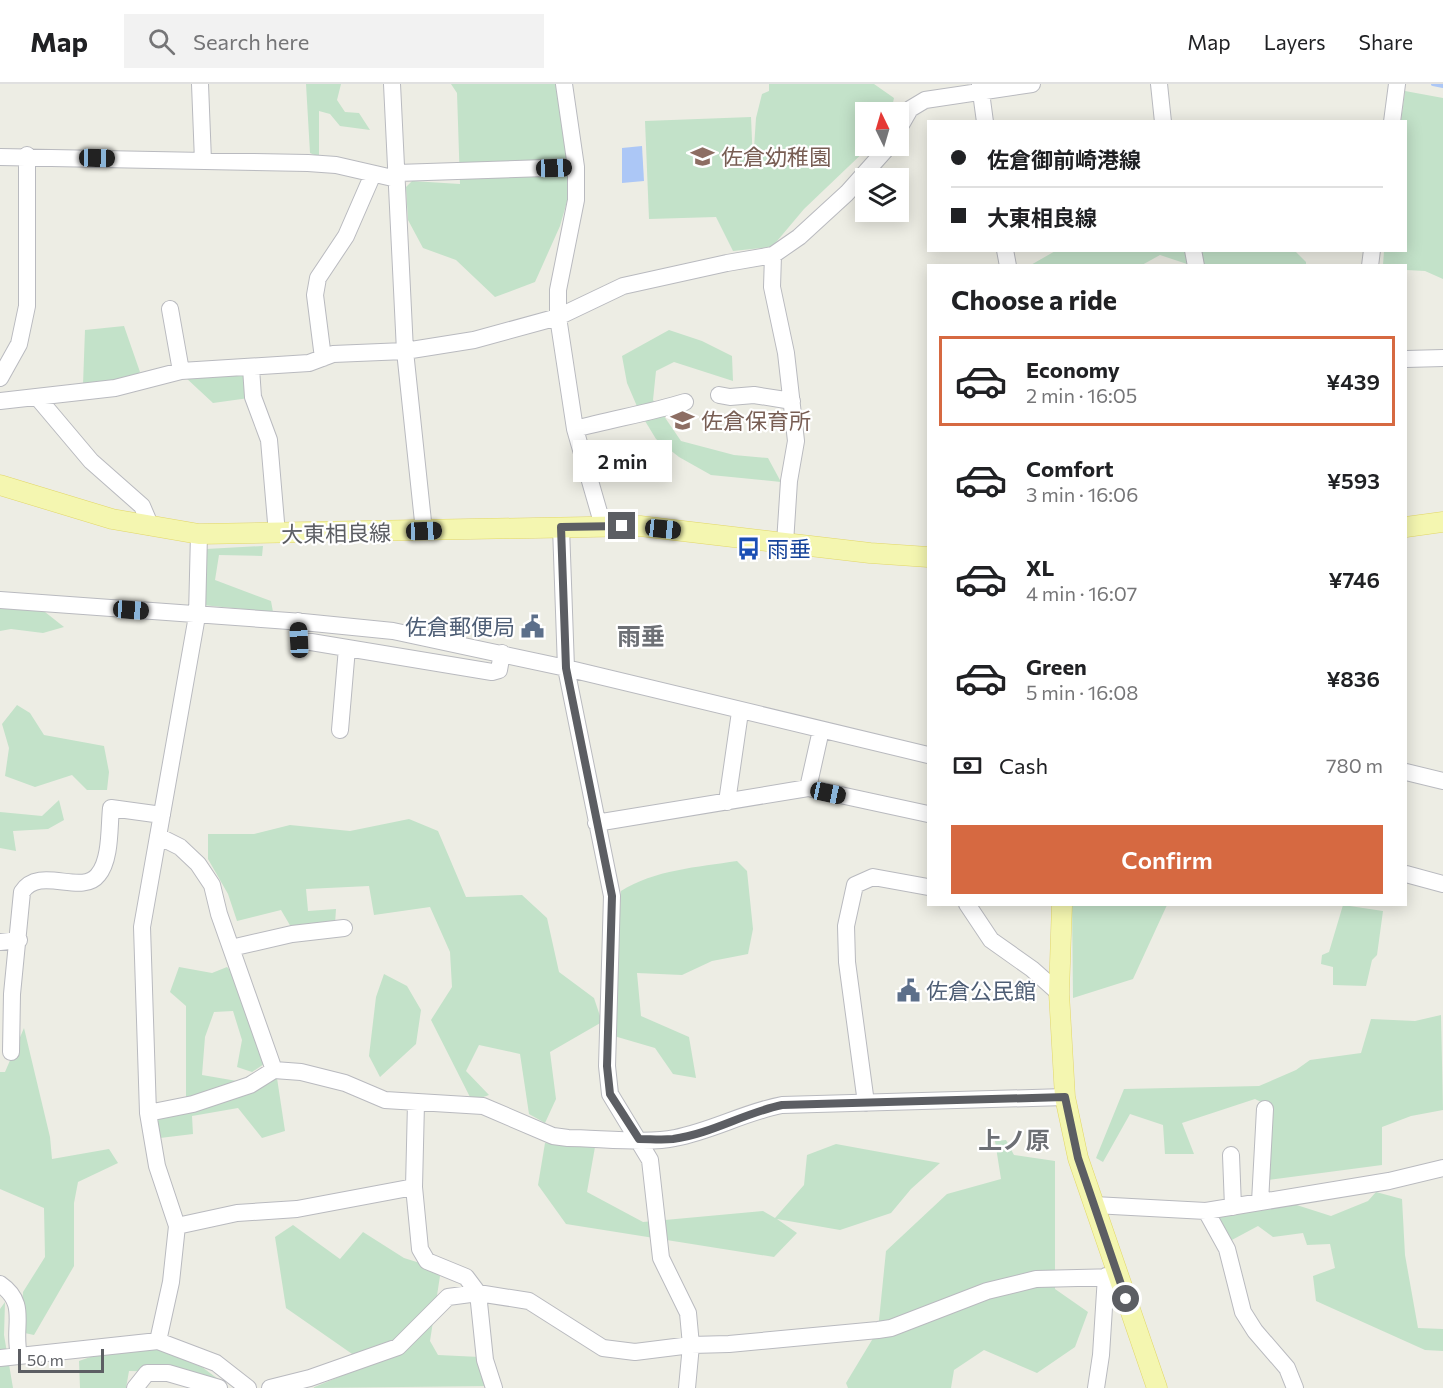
<!DOCTYPE html>
<meta charset="utf-8">
<style>
body{margin:0;font-family:Commissioner,"Noto Sans JP",sans-serif;background:#f2f2f2;color:#202124;height:100vh;display:flex;flex-direction:column;font-size:22px;white-space:nowrap}
*{box-sizing:border-box;margin:0}
p{font-size:20px;color:#757577}
.icon{flex:none;width:33px;height:33px;fill:none;stroke:currentColor;stroke-width:2;stroke-linecap:round;stroke-linejoin:round}
.map{position:relative;flex:1;overflow:hidden}
.drawer{position:absolute;left:927px;top:180px;width:480px;height:642px;display:flex;flex-direction:column;background:#fff;border-radius:0px;box-shadow:0 3px 15px #0003}
.drawer>*{flex:none}
.guide{position:absolute;left:927px;top:36px;width:480px;height:132px;border-radius:0px;box-shadow:0 3px 15px #0003;display:grid;align-content:center;height:132px;padding:0 24px;background:#fff}
.needle{width:39px;rotate:355deg}
.buttons{position:absolute;left:855px;top:18px;display:grid;gap:12px}
.buttons a{display:grid;place-items:center;width:54px;height:54px;border-radius:0px;background:#fff;box-shadow:0 3px 15px #0003;font-size:30px}
.scale{position:absolute;left:18px;bottom:15px;width:86px;box-sizing:border-box;padding-left:6px;border:3px solid #5c5e63;border-top:0;font-size:16px;line-height:21px;white-space:nowrap;color:#5c5e63;-webkit-text-stroke:4px #fff;paint-order:stroke}
.end{position:absolute;width:27px;height:27px;margin:-14px;border:8px solid #5c5e63;background:#fff;box-shadow:0 0 0 3px #fff}
.from{border-radius:50%}
.bubble{position:absolute;height:42px;border-radius:0px;background:#fff;box-shadow:0 3px 15px #0003;font-size:20px;font-weight:600;line-height:42px;text-align:center}
.car{position:absolute;width:18px;height:36px;margin:-18px -9px;border-radius:8px;box-shadow:0 0 4px 2px #0007;background:linear-gradient(#222 24%,#8ab4d8 0 40%,#222 0 76%,#8ab4d8 0 86%,#222 0)}
.guide b{display:flex;align-items:center;gap:21px;height:57px;font-size:22px}
.guide b+b{border-top:2px solid #e0e0e0}
.guide i{width:15px;height:15px;background:#202124}
ul{padding:0;list-style:none}
li{display:flex;align-items:center;gap:18px;height:90px;margin:0 12px 9px;padding:0 12px;border:3px solid transparent;border-radius:0px}
li div{flex:1}
li b{display:block;font-size:22px}
li em{font-style:normal;font-weight:600}
li.current{border-color:#d66941}
li>.icon{width:54px;height:54px;stroke-width:1.5}
h2{padding:0 24px;font-size:27px;line-height:72px}
.pay{display:flex;align-items:center;gap:15px;height:66px;padding:0 24px;font-size:22px}
.pay p{margin-inline-start:auto}
.action{display:flex;gap:12px;margin-top:auto;padding:12px 24px}
.action a{flex:1;height:69px;border-radius:0px;background:#d66941;color:#fff;font-size:24px;font-weight:600;line-height:69px;text-align:center}
header{display:flex;align-items:center;gap:36px;box-sizing:border-box;height:84px;padding:0 30px;background:#fff;border-bottom:2px solid #e0e0e0}
header strong{font-size:28px}
nav{display:flex;gap:33px;margin-inline-start:auto;font-size:21px}
.search{width:420px;height:54px;background:#f2f2f2;display:flex;align-items:center;gap:15px;box-sizing:border-box;padding:0 21px;border-radius:0px;color:#757577;font-size:22px}
.map>svg:first-child{display:block}
.green{fill:#c3e2c9}
.water{fill:#acc7f6}
.lines{fill:none;stroke-linecap:round;stroke-linejoin:round}
.stream{stroke:#acc7f6;stroke-width:4}
.minor-casing{stroke:#b9babf;stroke-width:18}
.major-casing{stroke:#e2d768;stroke-width:21}
.minor{stroke:#fff;stroke-width:16}
.major{stroke:#f4f6b0;stroke-width:20}
.route{stroke:#5c5e63;stroke-width:8}
.labels{text-anchor:middle;dominant-baseline:central;stroke-width:4.5;stroke-linejoin:round;paint-order:stroke}
.education-label{font-size:22px;fill:#785e54;stroke:#fff;text-anchor:start}
.street-label{font-size:22px;fill:#5c5e63;stroke:#fff}
.transit-label{font-size:22px;fill:#164399;stroke:#fff;text-anchor:start}
.service-label{font-size:22px;fill:#4e5e75;stroke:#fff;text-anchor:end}
.neighbourhood-label{font-size:24px;font-weight:bold;fill:#6d7075;stroke:#fff}
</style>
<header>
<strong>Map</strong>
<div class="search"><svg class="icon" aria-label="search" viewBox="0 0 24 24"><circle cx="10" cy="10" r="6"/><path d="M15 15l6 6"/></svg>Search here</div>
<nav><a>Map</a><a>Layers</a><a>Share</a></nav>
</header>
<div class="map">
<svg width="1443" height="1304" viewBox="0 0 1443 1304">
<rect width="100%" height="100%" fill="#edede4"/>
<path class="green" d="M306,0h35l-4,16 8,12 14,1 11,17 -30,-4 -10,-12 -11,-3v46l-9,-4z
M451,0h106l15,100 -12,42 -25,56 -40,15 -39,-37 -33,-12 -15,-28 -2,-33 6,-6 48,3 -3,-91z
M769,0h105l20,14 -3,14h-25v34h4l-66,63 -32,38 -39,4 -17,-34 -67,2 -4,-98 106,-4 2,46 3,-45 6,-24 7,-3z
M1405,7l38,7v181l-18,-8 -19,-1v-4l-23,-1 1,-14 22,-1v-128l-5,-1z
M1057,166h237l12,12v4h-113l-33,-11 -18,10 -113,1z
M124,242l16,46 -11,8 -46,5 2,-55z
M669,246l33,11 30,15 1,25 -59,-19 -18,9 -3,29 28,41 53,14 34,3 13,24 -70,-7 -32,-18 -23,-18 -17,-28 -12,-28 -5,-27z
M249,289v25l-36,5 -28,-26z
M263,462l-1,10 -43,-1 -4,25 56,21 2,11 -71,-7 4,-56z
M22,524l23,4 19,15 -21,6 -32,-4 -11,2v-22z
M17,621l13,8 14,22 60,11 5,26 -2,18h-20l-15,-15 -37,12 -30,-11 4,-28 -7,-24z
M59,716l5,20 -16,9 -35,2 3,20 -16,-3v-36l42,4z
M409,735l29,12 28,66 56,-2 25,23 12,54 35,26 8,24 -52,30 6,47 -11,24 -16,-9 -9,-60 -41,-9 -13,26 23,24 -17,6 -41,-81 21,-33 -2,-35 -20,-45 -56,8 -5,-29 -63,3 2,22 28,-2 -1,15 -44,3 -10,-17 -44,11 -9,-27 -20,-35v-25h46l36,-9 60,6z
M737,777l10,10 6,58 -5,25 -36,7 -30,14 -45,-2 4,43 48,21 7,41 -23,-4 -18,-26 -41,-12 7,-145c33,-21 77,-24 116,-30z
M1072,821h95l-34,74 -60,19z
M1343,821l40,6 -6,44 -5,5 -6,26 -33,-1v-18l-12,-3 1,-9 7,-3z
M179,883l33,6 15,-6 17,17 20,80 -12,8 -15,-5 5,-27 -9,-29 -19,1 -9,25 -3,38 35,6 -51,18v-93l-16,-14z
M384,890l23,12 14,24 -5,34 -36,33 -11,-21 7,-59z
M1441,931l2,95 -32,6 -29,11v38l-113,15 -2,-75 -12,-6 -73,24 12,31h-29l-2,-29 -33,-11 -27,48 -7,-4 28,-69 135,-3 37,-16 14,-10 51,-7 10,-34 44,2z
M24,944l26,109 2,22 57,-10 9,14 -40,19 -4,21v63l-40,69 -14,-3 3,-40 22,-35 -1,-49 -44,-19v-117h5z
M277,994l8,53 -23,7 -24,-30 -46,8 1,18 -33,4 -6,-21z
M1006,1056l8,15 41,6v128l33,23 -13,35 -38,26 -53,-23 -30,20 -3,18h-103l-2,-5 32,-53 8,-79 61,-57 54,-15 -6,-38z
M545,1059l50,4 -8,45 56,30 120,-11 12,7 29,-33 3,-30 29,-11 104,19 -29,26 -20,24 -51,17 -63,-11 20,14 -23,24 -208,-33 -28,-39z
M1376,1108l26,7 3,56 13,73 25,1v22l-18,-1 -109,-49 -3,-25 22,-8 -5,-24 -23,1 -4,-12 -30,4 -15,-11 -28,15 -14,-28 65,-13 50,16 37,-15z
M293,1141l47,34 23,-27 41,26 16,5 20,13 -10,65 8,14 42,2 12,29 -180,2 56,-23 -82,-57 -11,-71z
M5,1218l-1,33 9,53h-13v-79z
M151,1263l51,20 16,12 -48,-7 -41,-1 -3,17h-46l-1,-27 37,-13z"/>
<path class="water" d="M642,62l2,35 -22,2v-35z"/>
<g class="lines">
<path class="stream" d="M1433,0l10,2"/>
<defs>
<path id="minor" d="M200,0l3,77
M392,0l13,267 19,180
M564,0l12,83v33l-18,90v27l17,112 28,97
M1159,0l4,38
M980,1l5,37
M1392,38l5,-38
M898,46l12,-21 15,-9 107,-16
M0,73l308,6 28,2 61,14
M397,89l179,-6
M1005,166l3,16
M1193,166l3,16
M773,171l-1,32 14,66 10,88 -7,40 -4,62
M1370,182l2,-16
M170,225l11,62
M323,274l-8,-63 3,-17 28,-42 27,-62
M1406,275l37,-1
M251,284l2,29 16,43 8,94
M0,294l19,-34 8,-38v-151
M719,311l11,2 24,-2 38,6
M37,313l54,64 51,45 9,21
M0,317l115,-13 66,-17 128,-8 24,-9 72,-3 69,-11 84,-23 65,-31 104,-23 46,-8 26,-18 48,-44 42,-47
M575,345c37,-10 74,-16 110,-27
M561,443l5,141 46,228 -5,170 3,28 40,66 11,98 27,55 3,32 -4,43
M0,516l303,22 90,9 173,37 362,87
M298,537l1,19 193,32 7,-2 3,-17
M340,646l7,-82
M1406,688l37,9
M808,704l13,-58
M727,718l13,-90
M596,739l212,-35 120,26
M158,752l22,11 18,17 14,21 7,29 55,156
M1406,790l37,10
M967,820l24,36 41,29 27,24
M0,858l19,-2
M231,864l61,-14 52,-6
M11,968l1,-58 10,-102c17,-27 60,4 76,-17 13,-15 11,-48 13,-67l51,7
M416,1019l-2,84 6,62 7,12 39,16 12,16 7,67 9,28
M866,1019l-19,-141 -1,-36 9,-41 18,-8 55,10
M148,1029l45,-9 57,-19 24,-15 27,2 44,11 40,17 98,6 70,30 15,2c29,0 81,6 107,0 37,-7 70,-26 107,-33l283,-8
M1231,1071l2,52
M1260,1118l5,-93
M1094,1121l112,6 183,-30 54,-13
M1206,1127l21,38 16,63 12,19 32,37 8,20
M177,1142l60,-13 60,-4 117,-22
M0,1200c29,20 12,42 19,71
M158,1257l13,-59 6,-56 -20,-60 -9,-53 -6,-186 55,-311 2,-82
M0,1274l158,-17 58,22 32,25
M135,1304l12,-15h21l51,15
M270,1304l40,-10 88,-31 50,-50 30,-4 51,8 74,47 32,4 56,-7 38,-1 149,-14 13,-2 96,-37 49,-12 83,-2
M1096,1304l5,-33 5,-79"/>
<path id="major" d="M0,401l112,34 87,15 441,-8 230,27 58,4
M1406,443l37,-5
M1062,820l-3,89 6,104 13,61 79,230"/>
</defs>
<use href="#minor" class="minor-casing"/>
<use href="#major" class="major-casing"/>
<use href="#minor" class="minor"/>
<use href="#major" class="major"/>
</g>
<g class="lines">
<path class="route" d="M622,442l-61,1 5,141 46,228 -5,170 3,28 29,45c11,0 23,1 34,0 38,-5 71,-26 109,-34l283,-8 13,61 48,141"/>
</g>
<defs>
<symbol id="school-bare" viewBox="-9 -9 18 18"><path d="M0-5L7-2L0 1L-7-2ZM-4 1L0 2.5L4 1V4Q0 6-4 4Z" fill="#8d6e63" stroke="#fff" stroke-width="2.5" paint-order="stroke"/></symbol>
<symbol id="bus-bare" viewBox="-9 -9 18 18"><path d="M-5-6H5V4H4V6H2V4H-2V6H-4V4H-5ZM-3.5-4V0h7V-4ZM-3.5 1.2v1.5H-2V1.2ZM2 1.2v1.5H3.5V1.2Z" fill="#1a4fb4" stroke="#fff" stroke-width="2.5" paint-order="stroke"/></symbol>
<symbol id="civic-bare" viewBox="-9 -9 18 18"><path d="M-.6-6.5H3V-4.5H.6V-3L4-1V1h2V6H-6V1h2V-1L-.6-3ZM-1.2 2.5V6h2.4V2.5Z" fill="#5c6f8a" stroke="#fff" stroke-width="2.5" paint-order="stroke"/></symbol>
</defs>
<g fill-rule="evenodd">
<use href="#school-bare" x="686" y="56" width="33" height="33"/>
<use href="#school-bare" x="666" y="320" width="33" height="33"/>
<use href="#bus-bare" x="732" y="448" width="33" height="33"/>
<use href="#civic-bare" x="516" y="526" width="33" height="33"/>
<use href="#civic-bare" x="892" y="890" width="33" height="33"/>
</g>
<g class="labels">
<g class="education-label">
<text x="721" y="72">佐倉幼稚園</text>
<text x="701" y="336">佐倉保育所</text>
</g>
<g class="street-label">
<text transform="translate(336 449) rotate(-1)">大東相良線</text>
</g>
<g class="transit-label">
<text x="767" y="464">雨垂</text>
</g>
<g class="service-label">
<text x="515" y="542">佐倉郵便局</text>
<text x="926" y="906" text-anchor="start">佐倉公民館</text>
</g>
<g class="neighbourhood-label">
<text x="641" y="551">雨垂</text>
<text x="1014" y="1055">上ノ原</text>
</g>
</g>
</svg>
<div class="buttons">
<a><svg class="needle" viewBox="-14 -14 28 28"><path d="M0-13l5 13h-10z" fill="#e53935"/><path d="M0 13l5-13h-10z" fill="#757577"/></svg></a>
<a><svg class="icon" aria-label="layers" viewBox="0 0 24 24"><path d="M12 4l9 5-9 5-9-5zM3 14l9 5 9-5"/></svg></a>
</div>
<div class="scale">50 m</div>
<i class="end from" style="left:1126px;top:1215px"></i>
<i class="end" style="left:622px;top:442px"></i>
<div class="bubble" style="left:573px;top:356px;width:99px">2 min</div>
<i class="car" style="left:97px;top:74px;rotate:91deg"></i>
<i class="car" style="left:554px;top:84px;rotate:88deg"></i>
<i class="car" style="left:663px;top:445px;rotate:96deg"></i>
<i class="car" style="left:424px;top:447px;rotate:88deg"></i>
<i class="car" style="left:131px;top:526px;rotate:94deg"></i>
<i class="car" style="left:299px;top:556px;rotate:357deg"></i>
<i class="car" style="left:828px;top:709px;rotate:102deg"></i>
<div class="guide">
<b><i class="from"></i>佐倉御前崎港線</b>
<b><i></i>大東相良線</b>
</div>
<section class="drawer">
<h2>Choose a ride</h2>
<ul>
<li class="current"><svg class="icon" aria-label="car" viewBox="0 0 24 24"><path d="M5 17H2v-5l4-1 3-4h7l3 4 3 1v5h-3M9 17h6M6 11h13"/><circle cx="7" cy="17" r="2"/><circle cx="17" cy="17" r="2"/></svg><div><b>Economy</b><p>2 min · 16:05</p></div><em>¥439</em></li>
<li><svg class="icon" aria-label="car" viewBox="0 0 24 24"><path d="M5 17H2v-5l4-1 3-4h7l3 4 3 1v5h-3M9 17h6M6 11h13"/><circle cx="7" cy="17" r="2"/><circle cx="17" cy="17" r="2"/></svg><div><b>Comfort</b><p>3 min · 16:06</p></div><em>¥593</em></li>
<li><svg class="icon" aria-label="car" viewBox="0 0 24 24"><path d="M5 17H2v-5l4-1 3-4h7l3 4 3 1v5h-3M9 17h6M6 11h13"/><circle cx="7" cy="17" r="2"/><circle cx="17" cy="17" r="2"/></svg><div><b>XL</b><p>4 min · 16:07</p></div><em>¥746</em></li>
<li><svg class="icon" aria-label="car" viewBox="0 0 24 24"><path d="M5 17H2v-5l4-1 3-4h7l3 4 3 1v5h-3M9 17h6M6 11h13"/><circle cx="7" cy="17" r="2"/><circle cx="17" cy="17" r="2"/></svg><div><b>Green</b><p>5 min · 16:08</p></div><em>¥836</em></li>
</ul>
<div class="pay"><svg class="icon" aria-label="cash" viewBox="0 0 24 24"><path d="M3 7h18v10H3z"/><circle cx="12" cy="12" r="2"/></svg>Cash<p>780 m</p></div>
<div class="action"><a>Confirm</a></div>
</section>
</div>
